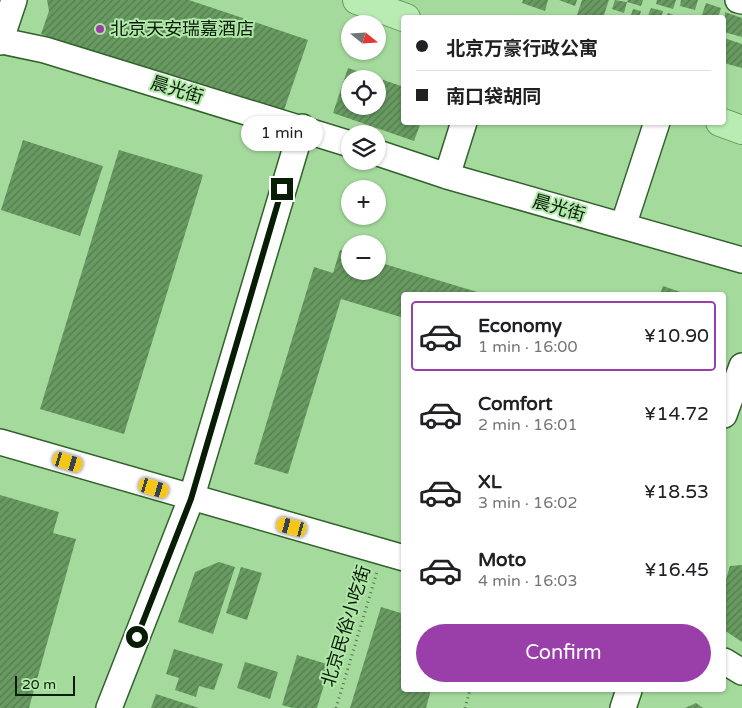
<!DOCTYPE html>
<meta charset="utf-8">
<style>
body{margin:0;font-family:"Varela Round","Noto Sans SC",sans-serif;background:#f6f6f6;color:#202124;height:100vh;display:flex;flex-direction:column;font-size:19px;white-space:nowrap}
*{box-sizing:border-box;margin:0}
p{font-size:16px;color:#757577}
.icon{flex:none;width:28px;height:28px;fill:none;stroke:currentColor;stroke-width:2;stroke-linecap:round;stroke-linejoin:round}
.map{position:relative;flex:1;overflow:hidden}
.details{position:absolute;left:401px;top:292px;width:325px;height:400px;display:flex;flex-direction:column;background:#fff;border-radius:5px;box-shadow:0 1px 4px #0004}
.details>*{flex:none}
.banner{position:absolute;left:401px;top:15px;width:325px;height:110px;border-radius:5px;box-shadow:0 1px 4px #0004;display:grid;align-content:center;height:110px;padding:0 15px;background:#fff}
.needle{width:32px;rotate:108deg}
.tools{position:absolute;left:341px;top:15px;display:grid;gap:10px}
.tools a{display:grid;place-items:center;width:45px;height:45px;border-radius:50%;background:#fff;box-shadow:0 1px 4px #0004;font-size:25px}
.scale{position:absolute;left:15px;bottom:12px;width:60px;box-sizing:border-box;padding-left:5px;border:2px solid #081c06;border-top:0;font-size:14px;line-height:18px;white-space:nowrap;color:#081c06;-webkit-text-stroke:4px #b1e7a9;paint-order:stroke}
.end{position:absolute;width:22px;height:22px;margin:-11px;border:6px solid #081c06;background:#fff;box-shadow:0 0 0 2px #fff}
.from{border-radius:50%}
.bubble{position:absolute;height:35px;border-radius:18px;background:#fff;box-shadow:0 1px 4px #0004;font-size:16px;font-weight:600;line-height:35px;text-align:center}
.car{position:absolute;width:15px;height:30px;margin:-15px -8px;border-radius:6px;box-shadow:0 0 4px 1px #0007;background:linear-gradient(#f5c518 24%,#345 0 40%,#f5c518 0 76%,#345 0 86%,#f5c518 0)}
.banner b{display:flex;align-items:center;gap:18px;height:48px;font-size:19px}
.banner b+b{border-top:1px solid #e0e0e0}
.banner i{width:12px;height:12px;background:#202124}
ul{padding:9px 0 0;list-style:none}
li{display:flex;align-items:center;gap:15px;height:70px;margin:0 10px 8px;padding:0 5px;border:2px solid transparent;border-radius:5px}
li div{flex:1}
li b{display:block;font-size:19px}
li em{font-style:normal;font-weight:600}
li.on{border-color:#9a3faa}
li>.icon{width:45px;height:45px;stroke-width:1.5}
.action{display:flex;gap:10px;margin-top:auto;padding:10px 15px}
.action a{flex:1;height:58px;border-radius:30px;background:#9a3faa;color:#fff;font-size:20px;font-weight:600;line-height:58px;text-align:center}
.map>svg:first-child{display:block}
.building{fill:url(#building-hatch);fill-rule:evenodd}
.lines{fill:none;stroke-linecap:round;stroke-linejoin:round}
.minor-casing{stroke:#31622b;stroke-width:28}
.major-casing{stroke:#5c9b54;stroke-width:30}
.path{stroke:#51744c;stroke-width:3;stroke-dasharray:1 4;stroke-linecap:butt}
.minor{stroke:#fff;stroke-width:25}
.major{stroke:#b9ecb2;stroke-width:28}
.route{stroke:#081c06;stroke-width:6}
.poi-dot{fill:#9a3faa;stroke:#b1e7a9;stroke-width:2}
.labels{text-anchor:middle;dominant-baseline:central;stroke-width:4;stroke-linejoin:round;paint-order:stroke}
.poi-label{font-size:18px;fill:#081c06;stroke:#b1e7a9;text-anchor:start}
.street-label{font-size:18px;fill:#081c06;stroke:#b1e7a9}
</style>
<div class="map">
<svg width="742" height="708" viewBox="0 0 742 708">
<defs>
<pattern id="building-hatch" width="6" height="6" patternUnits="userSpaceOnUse" patternTransform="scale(1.25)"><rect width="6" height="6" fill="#689a61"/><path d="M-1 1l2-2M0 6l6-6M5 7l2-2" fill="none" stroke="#547d4e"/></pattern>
</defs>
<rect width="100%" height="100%" fill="#a5da9d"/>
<path class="building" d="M47,0h142l119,40 -26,76 -241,-82 8,-23z
M523,0h25l-3,11 -23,-8z
M559,0h18l-2,6z
M582,0h27l-6,18h-27z
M615,0l12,2 -3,11 -12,-4z
M628,0h15l-2,6 -14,-4z
M657,0h19l-3,9 -17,-5z
M681,0h17l-3,10 -15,-4z
M706,3l15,5 -3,10h-17z
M651,8l12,3 -2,7h-14z
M633,9l8,2 -2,7h-9z
M725,12l17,6v19l-18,-5z
M668,13l8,3 -1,2h-9z
M724,38l18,6v24l-18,-5z
M348,68l56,19v35h17l-7,19 -81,-28zM350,79h28v27h-28z
M23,140l80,26 -23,70 -79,-26z
M119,150l84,25 -79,259 -84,-25z
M340,250l10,3v18h28v-9l109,33h-83v23l-63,-19 -53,175 -34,-10 60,-197 19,6z
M663,286l26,9h-29z
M0,495l59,17 -6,21 23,6 -47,169h-29z
M219,562l16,5 -22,67 -35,-12 17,-50z
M742,565v77l-18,-12v-44l6,-20z
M241,567l21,6 -15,47 -21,-7z
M381,607l23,7v76h27l-5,18h-76z
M174,649l49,15 -9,26 -15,-4 -3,11 -21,-7 4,-12 -13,-4z
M297,655l33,10 -13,43h-24l-11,-3z
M245,662l33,10 -8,27 -33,-11z
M156,694l43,14h-48z
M696,703l7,5h-18z"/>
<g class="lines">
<defs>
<path id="minor" d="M738,0l4,1
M2,41l43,9 305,94
M0,42l14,-42
M378,153l69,23 295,84
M447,176l17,-54
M623,226l34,-104
M724,415l18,-49
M0,442l404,116
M724,661l18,11
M109,708l82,-209 111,-372
M623,708l6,-18"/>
<path id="major" d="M357,0l49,18
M720,122l22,8"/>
</defs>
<use href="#minor" class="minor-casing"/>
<use href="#major" class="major-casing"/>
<path class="path" d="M336,708l41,-136
M465,708l5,-18"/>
<use href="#minor" class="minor"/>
<use href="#major" class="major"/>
</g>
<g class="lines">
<path class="route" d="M137,637l54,-138 91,-310"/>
</g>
<circle class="poi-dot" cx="100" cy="29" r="5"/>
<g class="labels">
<g class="poi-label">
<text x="110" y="29">北京天安瑞嘉酒店</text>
</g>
<g class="street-label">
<text transform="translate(177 90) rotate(17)">晨光街</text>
<text transform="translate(559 208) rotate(16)">晨光街</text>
<text transform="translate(346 626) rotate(-73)">北京民俗小吃街</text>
</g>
</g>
</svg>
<div class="tools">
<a><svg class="needle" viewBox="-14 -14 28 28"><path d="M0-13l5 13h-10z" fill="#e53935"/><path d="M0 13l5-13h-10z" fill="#757577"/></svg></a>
<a><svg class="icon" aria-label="locate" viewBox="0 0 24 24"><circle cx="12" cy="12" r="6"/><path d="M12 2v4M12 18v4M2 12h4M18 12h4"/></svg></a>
<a><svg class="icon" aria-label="layers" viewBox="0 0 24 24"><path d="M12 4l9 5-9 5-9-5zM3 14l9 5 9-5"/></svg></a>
<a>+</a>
<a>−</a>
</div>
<div class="scale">20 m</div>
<i class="end from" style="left:137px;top:637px"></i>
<i class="end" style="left:282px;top:189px"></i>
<div class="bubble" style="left:241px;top:116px;width:82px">1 min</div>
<i class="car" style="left:68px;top:462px;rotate:107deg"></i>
<i class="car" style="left:154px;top:488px;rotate:107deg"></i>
<i class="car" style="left:292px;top:527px;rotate:285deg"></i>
<div class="banner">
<b><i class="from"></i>北京万豪行政公寓</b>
<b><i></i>南口袋胡同</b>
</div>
<section class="details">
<ul>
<li class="on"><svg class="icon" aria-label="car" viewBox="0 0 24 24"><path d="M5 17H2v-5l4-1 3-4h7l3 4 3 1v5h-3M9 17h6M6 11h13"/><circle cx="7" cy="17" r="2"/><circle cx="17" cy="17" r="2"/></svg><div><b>Economy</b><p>1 min · 16:00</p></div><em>¥10.90</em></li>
<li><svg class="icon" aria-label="car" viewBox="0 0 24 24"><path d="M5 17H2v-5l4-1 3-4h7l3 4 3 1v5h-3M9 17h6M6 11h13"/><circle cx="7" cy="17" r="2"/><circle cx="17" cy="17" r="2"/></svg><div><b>Comfort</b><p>2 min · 16:01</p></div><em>¥14.72</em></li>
<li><svg class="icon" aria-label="car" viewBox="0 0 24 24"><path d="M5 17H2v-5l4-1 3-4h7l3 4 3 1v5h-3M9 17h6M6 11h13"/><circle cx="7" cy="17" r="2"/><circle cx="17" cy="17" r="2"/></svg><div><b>XL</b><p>3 min · 16:02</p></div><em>¥18.53</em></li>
<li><svg class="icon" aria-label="car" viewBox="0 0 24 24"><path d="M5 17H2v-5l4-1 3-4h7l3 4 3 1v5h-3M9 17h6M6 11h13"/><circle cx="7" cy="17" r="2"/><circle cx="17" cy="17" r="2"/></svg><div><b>Moto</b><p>4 min · 16:03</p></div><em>¥16.45</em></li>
</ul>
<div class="action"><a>Confirm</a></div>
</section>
</div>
